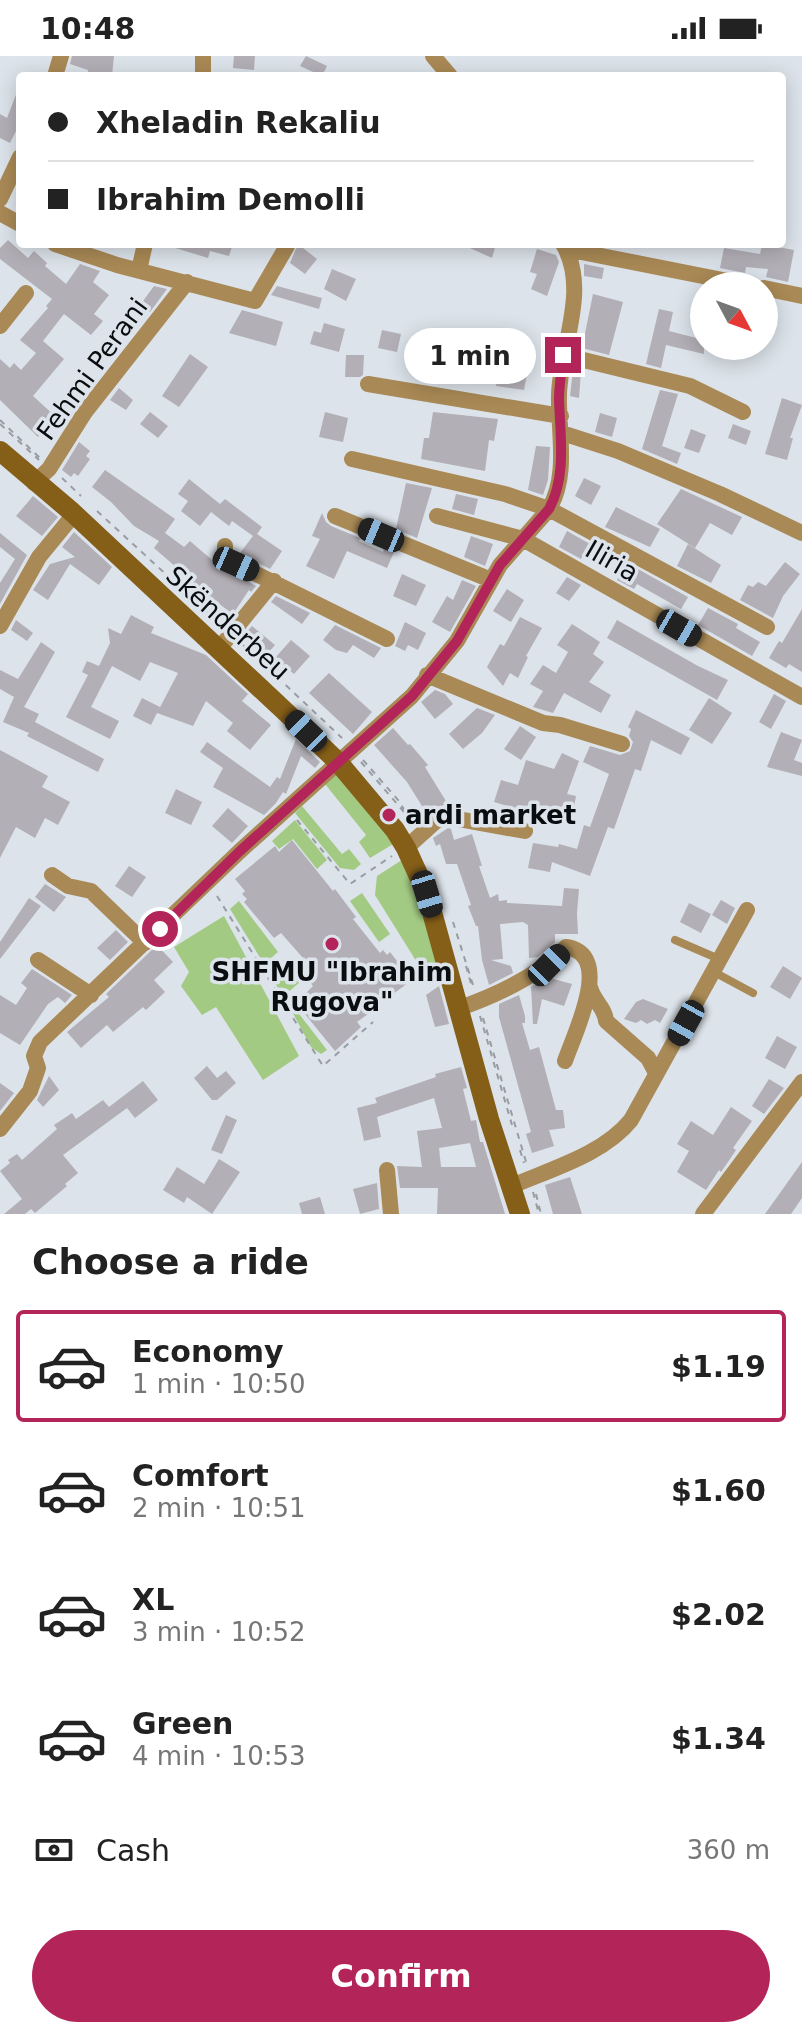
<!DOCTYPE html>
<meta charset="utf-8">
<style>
body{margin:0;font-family:"DejaVu Sans",sans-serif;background:#f2f2f2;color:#222;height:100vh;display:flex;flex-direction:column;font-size:30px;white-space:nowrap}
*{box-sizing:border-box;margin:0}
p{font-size:26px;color:#767676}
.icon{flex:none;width:44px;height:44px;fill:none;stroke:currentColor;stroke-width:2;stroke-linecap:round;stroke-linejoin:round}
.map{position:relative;height:1158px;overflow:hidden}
.drawer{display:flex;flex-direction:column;background:#fff;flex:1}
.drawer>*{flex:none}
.hud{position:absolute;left:16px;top:16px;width:770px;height:176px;border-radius:8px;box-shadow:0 4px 20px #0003;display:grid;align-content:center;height:176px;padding:0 32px;background:#fff}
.needle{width:52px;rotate:131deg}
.buttons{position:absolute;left:690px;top:216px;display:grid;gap:16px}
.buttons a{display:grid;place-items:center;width:88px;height:88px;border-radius:50%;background:#fff;box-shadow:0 4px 20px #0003;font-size:40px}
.end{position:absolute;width:36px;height:36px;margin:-18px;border:10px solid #b32558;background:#fff;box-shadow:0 0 0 4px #fff}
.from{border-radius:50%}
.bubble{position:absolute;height:56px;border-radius:28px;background:#fff;box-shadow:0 4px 20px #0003;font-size:26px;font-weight:800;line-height:56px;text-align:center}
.car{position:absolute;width:24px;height:48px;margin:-24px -12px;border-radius:10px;box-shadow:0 0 6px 2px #0007;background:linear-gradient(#222 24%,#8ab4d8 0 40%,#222 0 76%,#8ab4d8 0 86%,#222 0)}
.hud b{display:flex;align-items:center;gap:28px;height:76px;font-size:30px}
.hud b+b{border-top:2px solid #e0e0e0}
.hud i{width:20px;height:20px;background:#222}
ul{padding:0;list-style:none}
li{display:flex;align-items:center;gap:24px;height:112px;margin:0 16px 12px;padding:0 16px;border:4px solid transparent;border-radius:8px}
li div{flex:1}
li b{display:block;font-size:30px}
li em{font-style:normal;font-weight:800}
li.on{border-color:#b32558}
li>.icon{width:72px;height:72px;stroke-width:1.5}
h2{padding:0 32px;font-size:36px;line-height:96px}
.pay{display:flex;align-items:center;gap:20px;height:88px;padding:0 32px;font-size:30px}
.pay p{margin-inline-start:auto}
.primary-button{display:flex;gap:16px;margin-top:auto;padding:16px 32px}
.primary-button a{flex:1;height:92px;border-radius:48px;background:#b32558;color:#fff;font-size:32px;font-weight:800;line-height:92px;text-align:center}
.status{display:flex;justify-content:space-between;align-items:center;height:56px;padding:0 40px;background:#fff;direction:ltr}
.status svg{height:22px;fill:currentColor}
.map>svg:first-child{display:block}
.green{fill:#a3ca83}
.building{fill:#b3afb6;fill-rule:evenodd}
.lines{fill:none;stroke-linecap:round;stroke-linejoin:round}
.path{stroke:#979da2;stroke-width:2;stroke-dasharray:6 6;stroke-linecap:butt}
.service{stroke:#a98955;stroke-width:8}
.minor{stroke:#a98955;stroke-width:16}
.secondary{stroke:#855f18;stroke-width:20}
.route{stroke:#b32558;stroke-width:10}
.poi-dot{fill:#b32558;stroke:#dce3ea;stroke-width:3}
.labels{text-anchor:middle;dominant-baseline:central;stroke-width:7;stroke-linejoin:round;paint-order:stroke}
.street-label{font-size:26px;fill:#0a0d0f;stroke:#dce3ea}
.poi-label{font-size:26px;font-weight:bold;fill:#0a0d0f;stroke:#dce3ea;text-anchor:start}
</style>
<div class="status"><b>10:48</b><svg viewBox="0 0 49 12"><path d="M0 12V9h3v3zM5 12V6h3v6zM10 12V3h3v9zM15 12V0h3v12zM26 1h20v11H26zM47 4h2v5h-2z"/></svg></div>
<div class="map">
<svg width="802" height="1158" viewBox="0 0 802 1158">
<rect width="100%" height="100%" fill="#dce3ea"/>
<path class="green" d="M340,714l55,73 -25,15 -11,-16 7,-7 -41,-51z
M302,750l40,48 7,-5 12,15 -7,6 -14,-2 -45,-55z
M295,764l32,40 -10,9 -24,-30 -14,10 -7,-8z
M405,802l41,108 -18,14 -53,-85 2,-19z
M362,837l28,41 -11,8 -29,-41z
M239,845l39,51 -14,12 -34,-55z
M224,860l75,140 -36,24 -47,-73 -14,8 -21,-29 8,-14 -15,-25z
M286,906l15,19 -17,15 -15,-21z
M289,950h4l34,44 -6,4 -10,-7z"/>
<path class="building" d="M72,0h42l-2,20h-24v-6l-18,-6z
M234,0h21l-1,14 -21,-2z
M306,0l21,10 -5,10 -22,-10z
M19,31l1,36 -10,20 -10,-5v-24l7,4z
M8,184l20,18 6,-7 13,12 -2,3 21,18 14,-20 20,7 -7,11 16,13 -15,19 9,7 -12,14 -27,-21 -21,27 21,18 -31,37 23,21 -18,20 -38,-37v-41l10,9 4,-5 7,7 15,-17 -16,-13 28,-32 -2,-2 6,-7 -52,-40v-11z
M172,188h61l-4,12 -19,-5 -2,7 -36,-11z
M298,188l19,15 -12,15 -15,-11z
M461,188h35l-4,14z
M762,188l32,6 -6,32 -22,-5 2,-8 -22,-2 -1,6 -25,-5 4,-20 36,6z
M537,193l19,6 3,7 -12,34 -16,-7 6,-15 -7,-2z
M584,208l20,4 -2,11 -18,-3z
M332,213l24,10 -10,22 -22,-12z
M154,230l13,3 -17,23 -12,-4z
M277,230l45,12 -3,11 -48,-14z
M593,238l30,8 -14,53 -27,-7z
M659,253l14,3 -4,19 35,9v14l-38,-9 -5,23 -15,-4z
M242,254l41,12 -7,24 -47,-13z
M324,267l21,6 -6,23 -29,-8 4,-13 7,2z
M382,274l19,4 -4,18 -19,-4z
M423,295l28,4 -3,22 -29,-4z
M190,298l18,13 -29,40 -17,-11z
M346,299h18l-1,20 -3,2h-15z
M499,308l29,4 -4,22 -28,-4z
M573,313l8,2 -2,27 -9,-2z
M119,332l14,12 -7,10 -16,-10z
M660,334l18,4 -16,52 19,7 -4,11 -35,-15z
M782,342l20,7 -12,33h3l-6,22 -22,-6z
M150,356l18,14 -10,12 -18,-14z
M325,356l23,6 -5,24 -24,-5z
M433,356l65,7 -4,22 -5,-1 -4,31 -64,-12 3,-21h5z
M600,357l17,5 -5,19 -17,-5z
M733,368l18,7 -5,14 -18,-7z
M691,373l15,6 -7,18 -15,-5z
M79,386l11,9 -4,5 4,3 -12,17 -4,-3 -3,4 -9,-7z
M536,390l14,1 -2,33 -5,15 -15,-5z
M105,414l70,49 -10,14 19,14 6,-6 29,25 37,20 -5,6 -2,-2 -16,24 -44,-32 2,-2 -37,-32 5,-7 -25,-15 -23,-24 -19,-15z
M584,422l17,8 -10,19 -16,-9z
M189,423l31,25 5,-5 37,28 -5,7 25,17 -12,18 -30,-16 13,-17 -21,-15 -3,5 -18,-14 -11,14 -19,-15 7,-10 -10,-7z
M406,427l26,5 -15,50 -21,-9z
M681,433l61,28 -10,18 -22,-12 -15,25 -38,-24z
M456,438l22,5 -4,16 -22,-6z
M33,440l25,21 -16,19 -26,-20z
M616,451l44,22 -10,18 -45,-20z
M322,457l4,9 5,4 29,12 -1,3 24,11 1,-4 10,4 -7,16 -40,-17 -13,28 -28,-13 14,-27 -8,-3z
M567,475l23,13 -9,15 -22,-12z
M74,476l38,35 -13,18 -29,-21 -22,36 -15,-10 17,-26 25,-7 -13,-10z
M0,477l27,22 -27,49v-21l15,-24 -15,-12z
M471,480l22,8 -8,22 -21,-9z
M688,488l33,21 -10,18 -34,-17z
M785,506l15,12 -17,22 -10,22 -33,-18 8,-15 5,2 5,-5 8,4z
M627,507l61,34 -7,12 -44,-25 -3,5 -17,-9z
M402,518l24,11 -10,21 -23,-10z
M567,521l14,8 -12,16 -13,-8z
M462,524l14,6 -26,46 -18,-10 15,-26 6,4z
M507,533l17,11 -13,22 -18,-11z
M276,540l34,17 -8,11 -31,-22z
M708,552l30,16 -2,4 24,14 -8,14 -54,-31z
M802,553v63l-13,-8 -3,4 -17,-10 10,-17 3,2z
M131,559l23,12 -3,6 55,22 42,39 -6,7 29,24 -21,25 -23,-19 6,-8 -27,-22 -13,25 -36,-13 21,-40 -28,-11 -10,19 -28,-15 -21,41 28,14 -9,18 -44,-22 22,-42 -6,-3 5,-11 12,5 11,-23 -2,-15 13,6z
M520,561l22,11 -16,28 2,1 -10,21 -8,-5 -7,13 -16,-19 13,-23 4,2z
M16,564l17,13 -6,8 -16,-11z
M617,564l81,46 30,14 -11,20 -110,-62z
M405,566l21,11 -8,17 -10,-5 -3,6 -10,-5z
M572,568l28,18 -7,12 11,8 -15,20 22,13 -10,18 -37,-20 -11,20 -20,-6 10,-16 -13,-7 13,-19 13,8 12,-21 -11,-7z
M335,569l46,23 -7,10 -21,-13 -6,8 -11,-3 -13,-10z
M252,570l23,19 -8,9 -23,-19z
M291,584l19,16 -16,18 -19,-16z
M41,586l14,10 -31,55 15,7 -4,8 69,37 -6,13 -71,-36 2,-3 -26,-11 11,-25 -14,-8v-19l18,9z
M329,617l43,39 -19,22 -44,-41z
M435,634l10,4 8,10 -18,15 -14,-17z
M774,638l12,7 -15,28 -12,-7z
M142,642l18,9 -9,18 -18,-9z
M709,642l23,15 -20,31 -23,-14z
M477,652l18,7 -13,18 -19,16 -14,-15z
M636,654l54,28 -9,17 -30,-15 -10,31 -6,-2 -21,60 -6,-2 -18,49 -38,-14 -2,10 -22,-4 5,-25 25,4 1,-3 18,5 7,-24 6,2 19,-53 -26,-12 7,-16 30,9 10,-4 3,-9 -4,-6 2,-7 -3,-2z
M520,670l16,11 -15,23 -17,-11z
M393,672l15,17 2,-1 18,21 -3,2 24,39 -22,8 -20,-32 -33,-37z
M781,676l21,8 -8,20 8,3v13l-35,-9z
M296,683l24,23 -5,6 -14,-12 -15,38 -3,-2 -7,11 -12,12 -51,-28 10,-19 -23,-16 7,-10 63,45 7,-10 3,2z
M0,694l48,26 -6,11 28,15 -12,23 -13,-7 -10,20 -19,-11 -16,31z
M562,697l17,8 -12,33 9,2 -4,22 -54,-13 -1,4 -23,-7 7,-22 17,5 8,-25 28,9z
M176,733l26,13 -11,23 -26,-12z
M228,752l20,18 -16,17 -20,-17z
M448,772l3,1 3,11 18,-6 10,32h-3l11,32 8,-4 1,7 8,-1v3l55,3 2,-18 15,1 -2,24 1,21h-23v8l-17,15 -9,1 -1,-33 -5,-3 -23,2 3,35 -12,1 20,6 2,7 -24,12 -7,-25 -4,-34h-2l-8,-20 3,-1 -14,-41h-11l-6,-20 -4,2 -3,-8z
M292,784l41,51 2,-2 21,28 -3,2 27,34 3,-3 4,5 3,-3 22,28 -19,14 -5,-6 -21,18 5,5 -15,11 4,5 -26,24 -39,-48 17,-17 -17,-20 7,-8 -22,-25 -7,5 -30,-36 3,-3 -5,-5 3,-3 -10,-12 40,-33 4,6z
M129,810l17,11 -14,20 -17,-11z
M45,828l21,13 -12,15 -19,-15z
M29,842l12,8 -41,53v-17z
M721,844l14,8 -8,16 -15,-9z
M689,847l22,11 -10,19 -21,-11z
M116,874l12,12 -18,18 -13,-12z
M157,889l16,17 -19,18 11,12 -19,18 -3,-3 -30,25 -6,-7 -26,23 -14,-16 42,-35 -3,-3z
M783,910l19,12 -12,21 -20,-12z
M32,913l40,26 -7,8 -7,-6 -10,7 -28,41 -20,-12v-38l16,10 11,-17 -6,-5z
M550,922l22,6 -8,22 -22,-7 -5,25h-4l-2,-37 9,-5h9z
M439,930l10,38 -14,3 -9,-32z
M519,939l6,21v7h-3l8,27 9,-3 17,63h7l2,18 -16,2 5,16 -22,7 -6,-19 5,-2 -32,-115v-13z
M643,943l25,10 -8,14 -5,-3 -8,4 -6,-4 -5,3 -12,-4 12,-17z
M777,980l20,11 -12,22 -20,-11z
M207,1010l10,12 9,-7 10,12 -19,17h-5l-18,-22z
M461,1011l6,21 -4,1 8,32 5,-1 4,22h3l22,72h-68l1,-26h-38l-3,-22 25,1 -5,-36 25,-3 -8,-30 -57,19 4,20 -17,4 -7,-33 20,-5 -2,-5 61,-21 -1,-3zM470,1087l6,24h-35l-2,-19z
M49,1020l10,14 -16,17 -6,-7z
M769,1023l15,9 -20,26 -12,-8z
M143,1025l15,19 -23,18 -8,-10 -64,47 15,18 -13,11 2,2 -32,27 -4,-4 -6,5h-21l18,-15 -22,-28 10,-8 -2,-3 9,-6 5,6 35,-31 -3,-4 18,-12 4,6 27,-19 6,7z
M0,1027l14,10 -14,18z
M731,1051l21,14 -19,27 3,2 -8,12 -7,10 -2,-2 -13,20 -29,-18 12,-21 -12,-7 14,-23 22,14z
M226,1059l11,5 -15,34 -11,-4z
M219,1103l21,13 -28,42 -25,-17 -3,6 -21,-13 14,-23 27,17z
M802,1106v36l-11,16h-26z
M570,1121l12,37h-29l-8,-29z
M377,1127l2,26 -19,5 -7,-25z
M320,1141l5,17h-23l-3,-11z"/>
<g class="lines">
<path class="path" d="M0,364l40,38
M0,368l39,36
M62,422l19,18
M97,455l122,112
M242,588l100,94
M363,704l36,41 12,20
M361,706l43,50
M297,764l53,64 42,-28
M217,840l106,170 50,-44
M453,866l20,63
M466,910l6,21
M480,960l32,109
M483,962l44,147
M520,1094l4,13
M533,1136l6,22
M536,1138l5,20"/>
<path class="service" d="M675,884l44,19
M714,916l39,21"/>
<path class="minor" d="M433,0l17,20
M55,20l6,-20
M203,20v-20
M0,143l20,-42
M0,157l20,11
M55,188l62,21 138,36 32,-55
M566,193l187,37
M139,214l6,-26
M764,232l38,8
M0,270l26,-33
M563,299l127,31 53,26
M368,328l193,32
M562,377l56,18 102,43 82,39
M352,403l153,35 44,15 218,118
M34,427l15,-14 36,-57 102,-130
M335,460l156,64
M437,460l86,23 279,158
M225,490v11l11,7 151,75
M0,570l39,-69 32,-39 1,-6
M218,594l56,-69
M427,619l116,48 17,2 62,19
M406,792l30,-27 11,-4 78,14
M52,819l16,11 23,5 54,52
M38,904l53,35
M590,931c3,14 15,20 16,34l42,37 8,15
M460,952c37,-13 79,-33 106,-61 49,7 8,87 -1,114
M0,1073l30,-38 8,-23 -4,-12 6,-14 200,-191 172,-155 45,-55 43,-76 49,-56c20,-34 9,-77 10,-114 1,-48 31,-105 4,-151
M387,1114l4,44
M512,1130c39,-17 92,-32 119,-66l116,-210
M703,1158l99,-132"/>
<path class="secondary" d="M0,395l72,61 218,204 48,46 57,68 11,18 21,46 62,225 31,95"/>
</g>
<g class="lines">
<path class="route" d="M160,873l80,-78 172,-155 45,-55 43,-76 49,-56c18,-32 11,-75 10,-110 0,-14 3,-30 4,-44"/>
</g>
<g class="poi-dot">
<circle cx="389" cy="759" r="8"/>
<circle cx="332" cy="888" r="8"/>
</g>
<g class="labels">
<g class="street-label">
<text transform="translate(92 313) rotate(-54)">Fehmi Perani</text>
<text transform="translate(612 505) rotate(30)">Iliria</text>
<text transform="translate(228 567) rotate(42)">Skënderbeu</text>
</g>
<g class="poi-label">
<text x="405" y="759">ardi market</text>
<text x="332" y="916" text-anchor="middle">SHFMU "Ibrahim<tspan x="332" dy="30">Rugova"</tspan></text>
</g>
</g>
</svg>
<div class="buttons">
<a><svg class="needle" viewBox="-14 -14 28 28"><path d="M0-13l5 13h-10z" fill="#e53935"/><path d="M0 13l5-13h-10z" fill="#767676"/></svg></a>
</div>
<i class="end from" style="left:160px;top:873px"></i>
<i class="end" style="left:563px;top:299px"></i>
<div class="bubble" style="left:404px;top:272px;width:132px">1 min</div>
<i class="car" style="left:381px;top:479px;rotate:293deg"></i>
<i class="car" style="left:236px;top:508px;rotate:114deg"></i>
<i class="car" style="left:679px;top:572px;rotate:120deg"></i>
<i class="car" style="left:306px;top:675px;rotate:314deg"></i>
<i class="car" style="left:427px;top:838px;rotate:163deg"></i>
<i class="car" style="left:549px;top:909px;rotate:45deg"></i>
<i class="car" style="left:686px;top:967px;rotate:209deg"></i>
<div class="hud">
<b><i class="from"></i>Xheladin Rekaliu</b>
<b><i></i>Ibrahim Demolli</b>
</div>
</div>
<section class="drawer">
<h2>Choose a ride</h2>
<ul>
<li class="on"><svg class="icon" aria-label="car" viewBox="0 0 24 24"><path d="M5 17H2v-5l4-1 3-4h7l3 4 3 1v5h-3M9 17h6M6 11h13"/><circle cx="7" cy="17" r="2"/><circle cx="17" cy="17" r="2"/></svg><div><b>Economy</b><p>1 min · 10:50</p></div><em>$1.19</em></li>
<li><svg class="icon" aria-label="car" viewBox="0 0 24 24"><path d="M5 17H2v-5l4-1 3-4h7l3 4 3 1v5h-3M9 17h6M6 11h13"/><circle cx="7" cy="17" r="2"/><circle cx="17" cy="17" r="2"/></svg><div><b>Comfort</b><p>2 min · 10:51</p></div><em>$1.60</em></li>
<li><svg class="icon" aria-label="car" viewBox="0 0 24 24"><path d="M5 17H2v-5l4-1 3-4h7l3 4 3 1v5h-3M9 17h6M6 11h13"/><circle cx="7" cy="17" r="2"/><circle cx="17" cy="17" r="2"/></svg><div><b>XL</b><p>3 min · 10:52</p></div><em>$2.02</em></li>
<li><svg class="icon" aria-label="car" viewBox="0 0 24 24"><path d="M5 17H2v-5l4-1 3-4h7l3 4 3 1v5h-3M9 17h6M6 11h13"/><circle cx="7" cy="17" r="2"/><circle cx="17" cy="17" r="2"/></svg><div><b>Green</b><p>4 min · 10:53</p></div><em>$1.34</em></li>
</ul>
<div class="pay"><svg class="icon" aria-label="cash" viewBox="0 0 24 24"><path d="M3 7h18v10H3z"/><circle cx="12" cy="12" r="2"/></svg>Cash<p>360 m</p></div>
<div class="primary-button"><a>Confirm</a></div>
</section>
